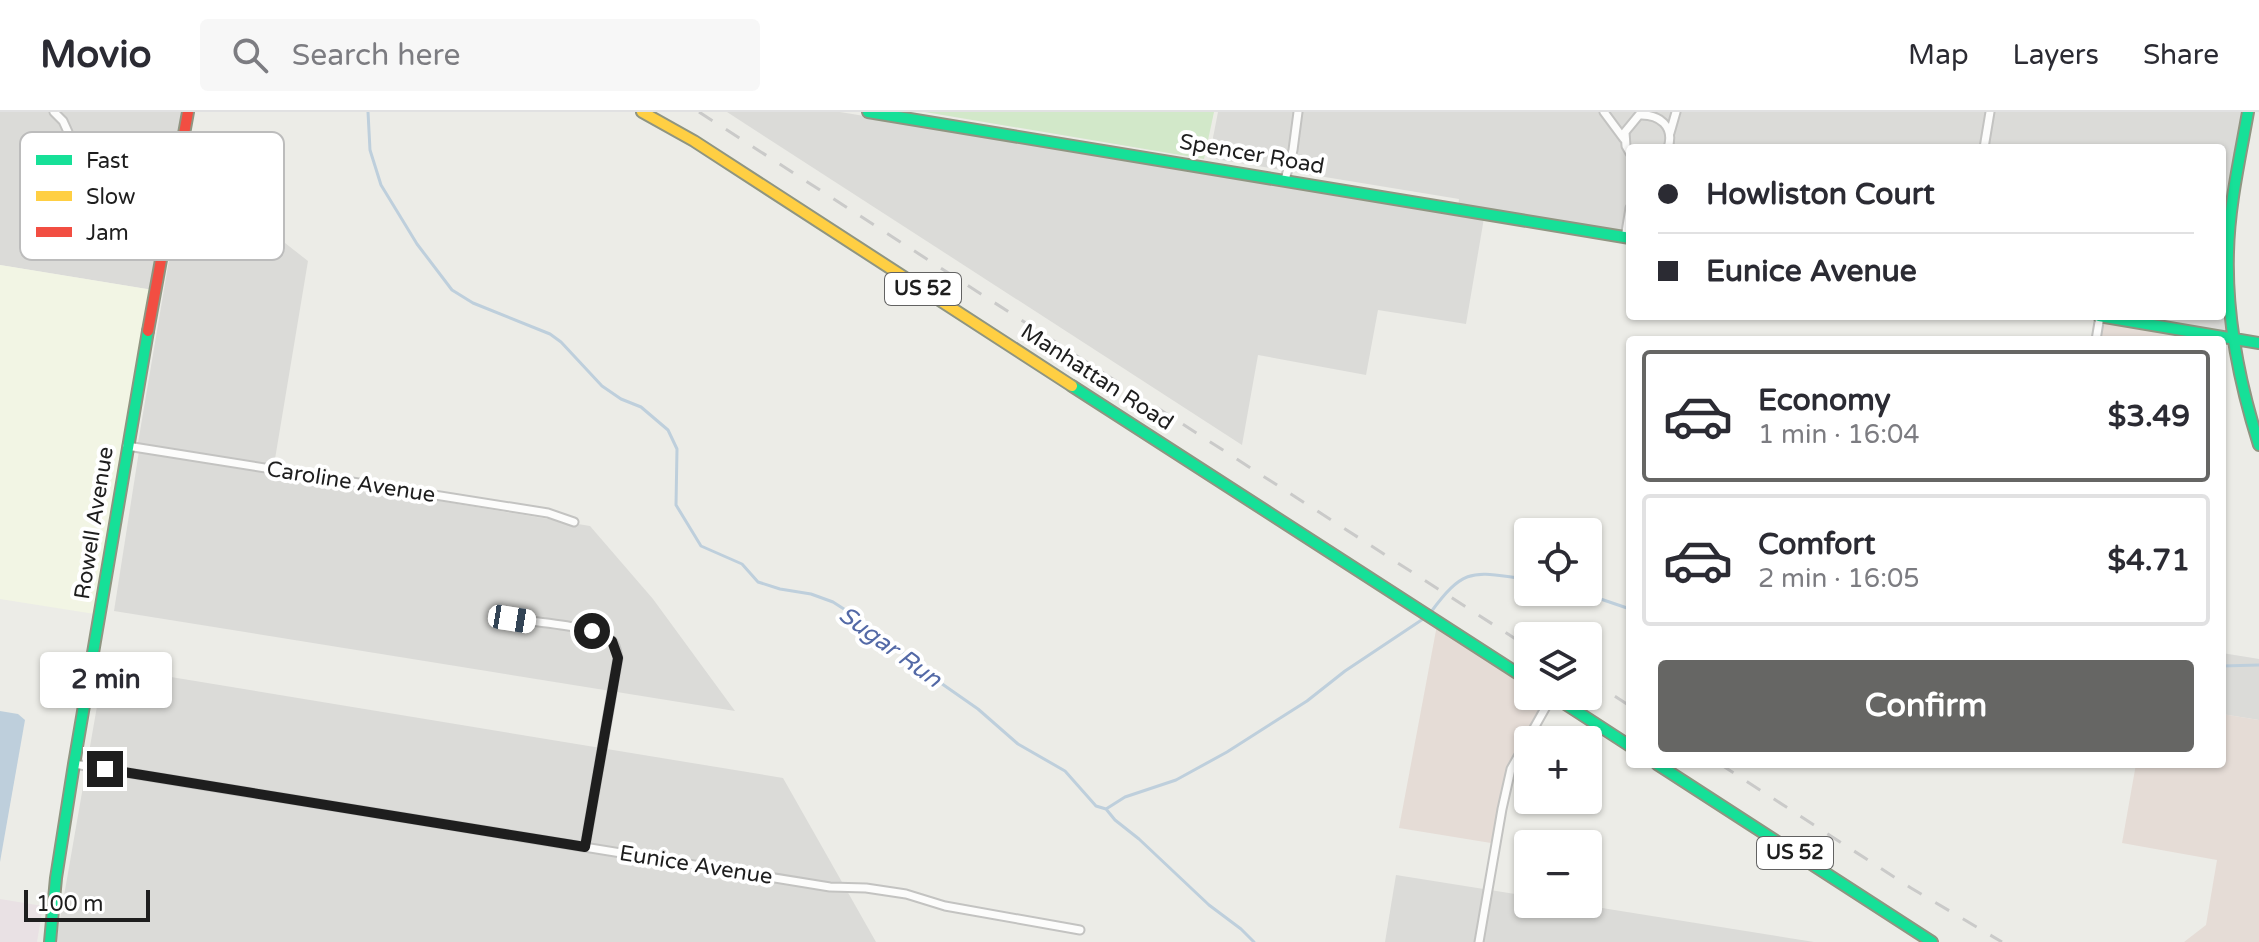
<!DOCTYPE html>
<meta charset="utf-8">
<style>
body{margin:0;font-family:"Varela Round",sans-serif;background:#f7f7f7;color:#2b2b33;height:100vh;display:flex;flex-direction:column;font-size:30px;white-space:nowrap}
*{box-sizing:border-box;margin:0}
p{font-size:26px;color:#7c7c81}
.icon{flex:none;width:44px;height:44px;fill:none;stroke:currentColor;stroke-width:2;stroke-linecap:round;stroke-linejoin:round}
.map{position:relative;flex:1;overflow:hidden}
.sheet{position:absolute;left:1626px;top:224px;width:600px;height:432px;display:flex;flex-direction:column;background:#fff;border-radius:8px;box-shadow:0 2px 6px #0004}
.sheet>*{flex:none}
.banner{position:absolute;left:1626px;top:32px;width:600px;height:176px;border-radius:8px;box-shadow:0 2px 6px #0004;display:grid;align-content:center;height:176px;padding:0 32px;background:#fff}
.controls{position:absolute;left:1514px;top:406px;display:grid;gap:16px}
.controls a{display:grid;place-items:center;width:88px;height:88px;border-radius:8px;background:#fff;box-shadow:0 2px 6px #0004;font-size:40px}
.scale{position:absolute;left:24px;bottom:20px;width:126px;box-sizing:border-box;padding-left:8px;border:4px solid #1e1e1e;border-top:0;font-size:22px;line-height:28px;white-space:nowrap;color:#1e1e1e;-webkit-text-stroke:6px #fff;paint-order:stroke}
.end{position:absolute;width:36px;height:36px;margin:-18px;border:10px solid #1e1e1e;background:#fff;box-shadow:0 0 0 4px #fff}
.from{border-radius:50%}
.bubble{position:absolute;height:56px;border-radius:8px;background:#fff;box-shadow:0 2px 6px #0004;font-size:26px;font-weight:700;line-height:56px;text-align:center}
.car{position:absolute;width:24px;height:48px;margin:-24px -12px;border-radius:10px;box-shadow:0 0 6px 2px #0007;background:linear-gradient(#fff 24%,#345 0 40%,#fff 0 76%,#345 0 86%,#fff 0)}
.banner b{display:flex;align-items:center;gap:28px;height:76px;font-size:30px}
.banner b+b{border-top:2px solid #e1e1e2}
.banner i{width:20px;height:20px;background:#2b2b33}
ul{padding:14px 0 0;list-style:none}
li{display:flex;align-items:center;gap:24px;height:132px;margin:0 16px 12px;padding:0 16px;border:4px solid #e1e1e2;border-radius:8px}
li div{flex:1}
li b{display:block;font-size:30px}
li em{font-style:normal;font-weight:700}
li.on{border-color:#666664}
li>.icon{width:72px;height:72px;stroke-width:1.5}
.action{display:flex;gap:16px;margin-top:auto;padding:16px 32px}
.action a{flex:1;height:92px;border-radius:8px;background:#666664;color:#fff;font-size:32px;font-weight:700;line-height:92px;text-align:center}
header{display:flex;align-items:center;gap:48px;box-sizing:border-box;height:112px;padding:0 40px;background:#fff;border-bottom:2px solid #e1e1e2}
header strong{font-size:38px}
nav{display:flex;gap:44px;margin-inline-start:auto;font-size:28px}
.search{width:560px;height:72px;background:#f7f7f7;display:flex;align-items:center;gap:20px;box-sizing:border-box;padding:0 28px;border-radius:8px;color:#7c7c81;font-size:30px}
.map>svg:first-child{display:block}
.residential{fill:#dbdbd8}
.commercial{fill:#e5dcd6}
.industrial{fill:#e9e1e4}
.education{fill:#f2f5e4}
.grass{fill:#d2e8c9}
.water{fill:#becfdc}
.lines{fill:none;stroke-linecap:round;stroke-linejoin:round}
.stream{stroke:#becfdc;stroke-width:3}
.street-casing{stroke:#c3c3c1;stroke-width:11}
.fast-casing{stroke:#8f9581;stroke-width:14}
.slow-casing{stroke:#8f9581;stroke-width:14}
.jam-casing{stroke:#8f9581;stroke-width:14}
.street{stroke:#fcfcfb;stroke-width:7}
.fast{stroke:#16e098;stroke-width:10}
.slow{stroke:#ffcf43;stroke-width:10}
.jam{stroke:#f24e42;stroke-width:10}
.rail{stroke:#cacac9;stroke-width:3;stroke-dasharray:16 16;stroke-linecap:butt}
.route{stroke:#1e1e1e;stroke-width:10}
.labels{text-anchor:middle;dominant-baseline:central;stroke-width:8;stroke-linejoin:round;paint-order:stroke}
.shield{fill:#fff;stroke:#626262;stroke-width:2}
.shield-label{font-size:20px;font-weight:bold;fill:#1e1e1e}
.street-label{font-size:22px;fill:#1e1e1e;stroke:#fff}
.water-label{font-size:24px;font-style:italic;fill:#5369a6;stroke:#fff}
.key{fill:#fff;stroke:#bcbcbc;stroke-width:2}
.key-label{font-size:22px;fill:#1e1e1e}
</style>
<header>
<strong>Movio</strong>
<div class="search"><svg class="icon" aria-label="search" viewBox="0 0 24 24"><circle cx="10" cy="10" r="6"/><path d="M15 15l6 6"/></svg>Search here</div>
<nav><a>Map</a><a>Layers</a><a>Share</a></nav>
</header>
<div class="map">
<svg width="2259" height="830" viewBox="0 0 2259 830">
<rect width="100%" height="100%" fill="#ecece7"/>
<path class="residential" d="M0,0h185l-32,178 -153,-25z
M727,0h113l644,106 -18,106 -88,-14 -12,65 -108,-20 -16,90z
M1218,0h770l-6,36h-352v88l-172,-27 1,-10 -250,-41z
M1992,0h255l-19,108 3,116 -118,-20h109v-168h-236z
M185,53l123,96 -34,204 -136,-22z
M139,339l451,75 63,73 82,112 -621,-100z
M2222,541l37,6v61l-37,-6z
M104,554l679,112 93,164h-820z
M1396,763l132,21v8h49l237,38h-429z"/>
<path class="commercial" d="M2102,206l103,17 -1,5h-105z
M1437,513l91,59v12l19,1 -20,34 -18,38 -18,74 -92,-15z
M2222,602l37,6v222h-75l22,-17 11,-65 -95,-17 14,-79h86z"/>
<path class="industrial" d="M0,787l43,7 -6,36h-37z"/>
<path class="education" d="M0,153l153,25 -52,325 -101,-16z"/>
<path class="grass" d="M925,0h289l-10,47z"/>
<path class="water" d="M0,599l18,3 7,6 -25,142z"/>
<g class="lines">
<path class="stream" d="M368,0l2,38 11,35 36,59 35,46 21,13 77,31 11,8 41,44 19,13 20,8 27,23 9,19 -1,56 25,41 41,18 16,18 22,7 31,5 22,8 14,9 29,25 29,18 20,18 53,37 40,35 47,27 31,35 10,3 9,11 24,19 70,66 32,24 13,13
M1580,480l50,17
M1431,500c35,-48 44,-39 97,-33
M2222,554l37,-1
M1106,697l19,-12 51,-17 51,-28 80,-51 38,-30 81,-54"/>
<defs>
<path id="street" d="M54,0l9,9c30,64 27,92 103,113
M1604,0l20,27
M1670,21l6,-21
M1984,36l6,-36
M1630,41l-4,-7 -1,-14 14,-17c20,-1 36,11 29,33
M1285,68l8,-30 5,-38
M1625,126l5,-30
M2096,228l4,-24
M127,334l421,67 26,9
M512,507c22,3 86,7 100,22 4,4 5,12 6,17l-33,189
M74,652l756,123 36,1 40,6 39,12 135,24
M1479,830l23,-133 9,-40 41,-73"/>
<path id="fast" d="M868,0l762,126
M2248,0c-8,46 -19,93 -20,140 -2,66 11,130 31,193
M2099,204l160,27
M1072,274l456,294
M1553,584l77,50
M1657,652l275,178
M50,830l6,-64 18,-114 74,-433"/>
<path id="slow" d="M642,0l52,29 378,245"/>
<path id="jam" d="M148,219l40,-219"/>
</defs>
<use href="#street" class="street-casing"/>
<use href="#fast" class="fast-casing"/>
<use href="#slow" class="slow-casing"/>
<use href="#jam" class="jam-casing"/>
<use href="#street" class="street"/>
<use href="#fast" class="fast"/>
<use href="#slow" class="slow"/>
<use href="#jam" class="jam"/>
<path class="rail" d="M699,0l829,535
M1588,567l42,27
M1720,652l191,124 91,54"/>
</g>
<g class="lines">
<path class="route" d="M105,657l480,78 33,-189 -6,-17 -20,-10"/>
</g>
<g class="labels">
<g class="shield">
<rect x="885" y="161" width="76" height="32" rx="6"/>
<rect x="1757" y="725" width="76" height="32" rx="6"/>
</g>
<g class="shield-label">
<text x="923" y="177">US 52</text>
<text x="1795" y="741">US 52</text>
</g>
<g class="street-label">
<text transform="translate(1252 42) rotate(10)">Spencer Road</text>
<text transform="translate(1097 265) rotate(33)">Manhattan Road</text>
<text transform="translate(351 370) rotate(9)">Caroline Avenue</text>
<text transform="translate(94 411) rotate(-81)">Rowell Avenue</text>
<text transform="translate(696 753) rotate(9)">Eunice Avenue</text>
</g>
<g class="water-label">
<text transform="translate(890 535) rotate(36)">Sugar Run</text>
</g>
</g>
<rect x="20" y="20" width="264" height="128" rx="12" class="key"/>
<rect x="36" y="43" width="36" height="10" fill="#16e098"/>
<rect x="36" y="79" width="36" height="10" fill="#ffcf43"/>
<rect x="36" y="115" width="36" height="10" fill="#f24e42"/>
<g class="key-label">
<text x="86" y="56">Fast</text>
<text x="86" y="92">Slow</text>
<text x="86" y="128">Jam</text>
</g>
</svg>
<div class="controls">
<a><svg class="icon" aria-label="locate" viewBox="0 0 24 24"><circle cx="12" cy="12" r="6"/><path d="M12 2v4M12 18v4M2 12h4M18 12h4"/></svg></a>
<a><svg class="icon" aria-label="layers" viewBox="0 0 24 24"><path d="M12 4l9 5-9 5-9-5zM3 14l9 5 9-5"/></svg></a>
<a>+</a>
<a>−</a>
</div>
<div class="scale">100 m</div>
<i class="end from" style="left:592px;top:519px"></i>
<i class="end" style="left:105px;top:657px"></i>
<div class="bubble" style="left:40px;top:540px;width:132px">2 min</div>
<i class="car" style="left:512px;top:507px;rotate:99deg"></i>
<div class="banner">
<b><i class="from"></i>Howliston Court</b>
<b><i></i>Eunice Avenue</b>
</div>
<section class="sheet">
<ul>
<li class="on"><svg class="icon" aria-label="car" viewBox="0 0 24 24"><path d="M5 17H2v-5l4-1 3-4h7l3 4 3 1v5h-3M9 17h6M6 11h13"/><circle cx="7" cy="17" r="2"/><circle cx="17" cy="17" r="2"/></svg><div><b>Economy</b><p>1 min · 16:04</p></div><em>$3.49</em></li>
<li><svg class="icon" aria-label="car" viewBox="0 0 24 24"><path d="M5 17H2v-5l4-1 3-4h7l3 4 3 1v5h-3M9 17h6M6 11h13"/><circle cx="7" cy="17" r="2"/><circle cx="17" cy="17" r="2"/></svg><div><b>Comfort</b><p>2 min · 16:05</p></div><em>$4.71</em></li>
</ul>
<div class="action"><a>Confirm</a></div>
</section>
</div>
